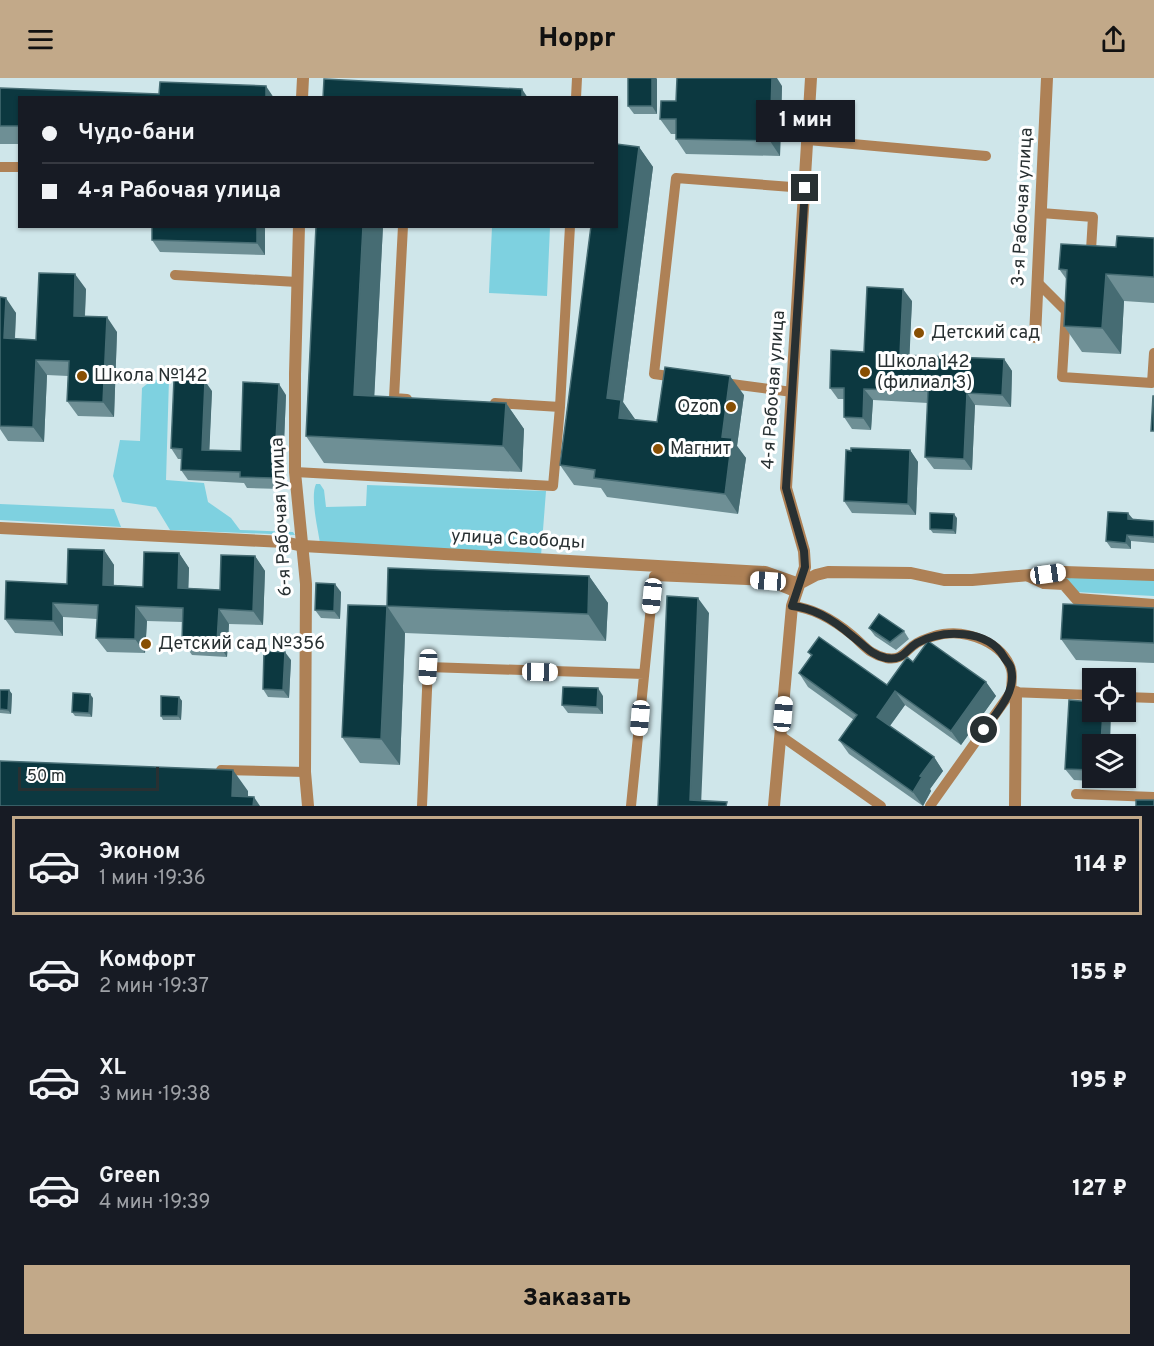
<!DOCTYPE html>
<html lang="ru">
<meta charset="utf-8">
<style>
body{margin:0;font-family:Overpass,sans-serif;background:#242831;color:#f1f3f6;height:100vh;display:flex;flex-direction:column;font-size:22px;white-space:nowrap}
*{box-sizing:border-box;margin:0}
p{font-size:20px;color:#9ea1a6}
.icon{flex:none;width:33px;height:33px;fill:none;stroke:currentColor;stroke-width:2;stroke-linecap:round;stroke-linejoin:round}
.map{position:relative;height:728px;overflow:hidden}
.side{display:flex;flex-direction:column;background:#171b24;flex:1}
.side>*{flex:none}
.banner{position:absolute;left:18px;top:18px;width:600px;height:132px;border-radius:0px;box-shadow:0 2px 4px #0004;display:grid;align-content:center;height:132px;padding:0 24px;background:#171b24}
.fabs{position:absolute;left:1082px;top:590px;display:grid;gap:12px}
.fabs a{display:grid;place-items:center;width:54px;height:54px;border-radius:0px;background:#171b24;box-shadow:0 2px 4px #0004;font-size:30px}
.scale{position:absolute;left:18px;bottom:15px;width:141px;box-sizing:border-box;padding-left:6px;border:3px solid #283032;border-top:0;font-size:16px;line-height:21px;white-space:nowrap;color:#283032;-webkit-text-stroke:4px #fff;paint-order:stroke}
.end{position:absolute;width:27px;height:27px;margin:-14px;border:8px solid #283032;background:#fff;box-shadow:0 0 0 3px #fff}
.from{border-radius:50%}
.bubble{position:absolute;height:42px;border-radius:0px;background:#171b24;box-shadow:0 2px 4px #0004;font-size:20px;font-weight:800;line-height:42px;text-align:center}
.car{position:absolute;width:18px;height:36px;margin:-18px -9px;border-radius:8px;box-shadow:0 0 4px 2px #0007;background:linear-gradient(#fff 24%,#345 0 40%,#fff 0 76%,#345 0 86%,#fff 0)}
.banner b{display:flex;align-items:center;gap:21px;height:57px;font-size:22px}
.banner b+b{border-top:2px solid #363941}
.banner i{width:15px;height:15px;background:#f1f3f6}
ul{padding:10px 0 0;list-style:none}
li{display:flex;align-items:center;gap:18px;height:99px;margin:0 12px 9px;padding:0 12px;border:3px solid transparent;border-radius:0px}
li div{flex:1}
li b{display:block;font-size:22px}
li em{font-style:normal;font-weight:800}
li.on{border-color:#c2a989}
li>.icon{width:54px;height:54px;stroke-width:1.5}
.cta{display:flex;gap:12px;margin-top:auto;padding:12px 24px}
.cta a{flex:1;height:69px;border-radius:0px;background:#c2a989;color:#111;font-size:24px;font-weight:800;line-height:69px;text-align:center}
header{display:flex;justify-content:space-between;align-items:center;height:78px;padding:0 24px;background:#c2a989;color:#111;font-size:27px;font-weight:800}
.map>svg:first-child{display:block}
.green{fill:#7ed1e0}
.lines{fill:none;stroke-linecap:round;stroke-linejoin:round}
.service{stroke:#ae8156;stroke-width:10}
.pedestrian{stroke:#ae8156;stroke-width:12}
.minor{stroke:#ae8156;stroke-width:12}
.wall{fill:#6e8f95}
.shaded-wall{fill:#466c73}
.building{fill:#0c3840;stroke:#466c73;stroke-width:1.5}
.route{stroke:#283032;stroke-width:8}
.poi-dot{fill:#884f03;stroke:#fff;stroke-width:2}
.labels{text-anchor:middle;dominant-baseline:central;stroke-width:6;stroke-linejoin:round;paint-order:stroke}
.street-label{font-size:18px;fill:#283032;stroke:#fff}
.poi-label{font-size:18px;fill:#283032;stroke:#fff;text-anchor:start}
</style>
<header><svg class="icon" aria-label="menu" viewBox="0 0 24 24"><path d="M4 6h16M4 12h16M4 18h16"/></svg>Hoppr<svg class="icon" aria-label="share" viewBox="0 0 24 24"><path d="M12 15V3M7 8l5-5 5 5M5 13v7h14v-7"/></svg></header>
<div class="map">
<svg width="1154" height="728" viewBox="0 0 1154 728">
<rect width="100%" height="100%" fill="#cfe6ea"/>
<path class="green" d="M492,149h58l-3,69 -58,-3z
M169,301l-3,101 38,3 4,19 23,16 9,12 53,2 2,3 -125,-5 -14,-23 -34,-5 -9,-26 7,-36 20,1 2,-53 10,-8z
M316,406h4l4,6 2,17 40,-1 1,-21 179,6 -5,65 -221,-13c-2,-14 -10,-46 -4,-59z
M0,426l114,5 7,18 -121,-7z
M1065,500h89v18l-79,-4z"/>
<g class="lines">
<path class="service" d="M576,20l1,-20
M808,62l178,16
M0,89h20
M1041,135l52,4 -2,33 9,1
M403,148l-9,172 13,1
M175,197l122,7
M1037,204l29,29 -4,66 90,6 2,-30
M676,299l-22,-3 22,-196 129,10
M724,305l68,9
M495,325l65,4
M295,394l258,14 7,-79 10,-181
M792,528c22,2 43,15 60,29 13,11 17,19 34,23 17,3 19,-8 31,-15 7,-4 19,-8 26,-9 25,-4 60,9 68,35 2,6 0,16 0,23l-81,114
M1011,614l81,3
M1125,619l29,1
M781,658l100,70
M221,692l84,2
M1076,716l78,3
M422,728l6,-139 216,7
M631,728l23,-230 114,5 27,11"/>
<path class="pedestrian" d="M0,450l284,14 19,4 462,26 34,12
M1029,498l15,7 20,1 13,15 77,6"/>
<path class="minor" d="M302,20l1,-20
M299,148l-4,148v98l11,112 -1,188 3,34
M1035,259l12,-259
M799,506l17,-9 12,-3 83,1 33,7h28l92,-8 90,3
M774,728l18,-200 13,-39 -1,-16 -18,-63 25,-410
M1015,728l1,-114"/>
</g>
<path class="wall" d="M628,0h28l1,1v35h-23l-6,-8z
M782,8l-2,70 -94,-2 -10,-15v-5h-5l-11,-15 16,-18z
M0,10l159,6 107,4h-246v46h-20z
M639,69l14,20 -30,235 12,18 22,2 87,-27 -7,51 9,12 -8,56 -131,-17 -6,-9 -27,-3 -14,-20z
M265,148v29l-105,-3 -8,-12z
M383,148l-9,170 132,7 18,26 -2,43 -198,-9 -18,-27z
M1154,160v65l-30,-2 -3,53 -39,-2 -18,-26 3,-46 -8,-11 57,-22z
M86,211l-1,27 32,16 -3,85 -36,-1 -11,-15 1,-25 -21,-1 -3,67 -36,-1 -8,-12v-132l16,16 -1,26 21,1z
M912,223l-3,55 95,3 8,12 -1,36 -36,-2 -3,65 -38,-1 -9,-12 3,-54 -55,-3 -2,30 -19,-1 -8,-12v-18h-6l-8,-11z
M212,313l-3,59 32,1 45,-56 -4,94 -35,-1 -3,-5 -56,-3 -7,-10v-11h-3l-7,-11z
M910,372l8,12 -2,53 -64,-2 -8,-12z
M957,440l-1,16 -23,-1 -3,-4z
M1133,442l21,1v22l-23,-2v8l-20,-1 -5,-7z
M104,472l10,15v20l29,2 36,-34 10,15 -1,20 32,2 35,-34 10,15 -2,54 -34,-1 -2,33 -35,-2 -10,-14 1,-19 -36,-1 -2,32 -38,-1 -11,-14 1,-19 -34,-2v19l-48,-3 -10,-14 62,-35z
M589,498l19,27 -2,38 -201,-8 -5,132 -40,-2 -18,-26 45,-131z
M341,514l-1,27 -19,-1 -6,-8z
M1154,530v55l-78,-3 -15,-21z
M869,550l35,3 5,8 -13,11 -21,-14z
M808,574l79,33 26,-23 73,20 10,14 -35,49 -56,-40 -15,21 44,31 9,14 -13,18 1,2 -8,15 -74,-52 -10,-14 15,-20 -46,-33 -9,-14 12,-17z
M291,582l-2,38 -21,-1 -5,-8z
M0,612h9l3,4 -1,20 -11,-1z
M603,618v18l-35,-1 -6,-8z
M179,619l3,4 -1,19h-18l-2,-4z
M93,620l-1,19 -17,-1 -3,-4z
M1111,636l-19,30v33h16v5l-34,-2 -9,-11z"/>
<path class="shaded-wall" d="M652,0h4l1,1v35l-5,-8z
M772,0h5l5,8 -2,70 -10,-15z
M266,8l8,12h-8z
M522,11l6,9h-6z
M639,69l14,20 -30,235 12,17 -16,-1 -12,-20z
M257,148h8v29l-8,-12z
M363,148h20l-10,196 -19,-27z
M75,196l11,15 -2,42 -10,-15z
M1106,196l18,27 -3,53 -19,-26z
M903,211l9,12 -3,66 -9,-12z
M6,220l10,15 -2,40 -10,-15z
M107,239l10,15 -3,85 -11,-15z
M1004,281l8,12 -1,36 -9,-12z
M36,282l11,15 -3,67 -11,-15z
M730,298l14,19 -7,51 9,12 -8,56 -13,-20 -3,-57z
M205,303l7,10 -3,69 -7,-10z
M279,306l7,11 -4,94 -8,-11z
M864,311l9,11 -2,30 -8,-12z
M967,315l8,12 -3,65 -8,-11z
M506,325l18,26 -2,43 -19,-26z
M910,372l8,12 -2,53 -8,-11z
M1128,435l5,6h-5z
M954,436l3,4 -1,16 -3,-4z
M1127,457l4,6v8l-5,-6z
M104,472l10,15 -1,34 -10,-14z
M179,475l10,15 -1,34 -10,-14z
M255,478l10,15 -2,54 -10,-14z
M589,498l19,27 -2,38 -18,-27z
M335,506l6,8 -1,27 -6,-8z
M698,520l11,15 -8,193 -11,-6z
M53,525l10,14v19l-10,-15z
M136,528l11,15 -2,32 -10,-14z
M387,528l18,27 -5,132 -19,-26z
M219,531l10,15 -2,33 -10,-15z
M285,574l6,8 -2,38 -6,-8z
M986,604l10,14 -35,49 -10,-14z
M598,610l5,8v18l-6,-7z
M9,612l3,4 -1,20 -3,-4z
M895,613l10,14 -19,26 -9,-14z
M90,616l3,4 -1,19 -3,-4z
M179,619l3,4 -1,19 -3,-4z
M1103,633h6l2,3 -1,30h-9z
M934,679l9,14 -13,18 1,2 -8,15 -10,-14 7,-16z
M233,692l15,21v15l-16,-10z
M254,719l6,9h-7z"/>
<path class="building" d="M628,0h24v28h-24z
M677,0h95l-2,63 -94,-2v-20h-16l1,-18h15z
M324,1l198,10v9h-199z
M160,4l106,4v12h-246v28h-20v-38l159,6z
M616,66l23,3 -32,251 14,2 -2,18 38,4 8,-55 65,9 -8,61 10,1 -7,56 -131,-16 1,-8 -35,-5 31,-239h25z
M152,148h105v17l-105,-3z
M316,148h47l-9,169 152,8 -3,43 -197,-10z
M1117,158l37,2v39l-48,-3 -4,54 -38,-2 3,-56 -8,-1 2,-25 55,3z
M39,195l36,1 -1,42 33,1 -4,85 -36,-1 2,-40 -33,-1 -3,67 -33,-1v-129l6,1 -2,40 32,2z
M867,209l36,2 -3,66 104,4 -2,36 -35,-2 -3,66 -39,-2 3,-66 -64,-2 -1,29 -19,-1v-29h-14l1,-38 33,2z
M174,301l31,2 -3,69 39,1 2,-69 36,2 -5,94 -34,-1v-5l-59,-2 1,-21 -11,-1z
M1153,318h1v35h-3z
M851,370l59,2 -2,54 -64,-3 2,-51 5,1z
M1108,434l20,1v6l26,2v16l-27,-2 -1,8 -20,-2z
M930,435l24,1 -1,16 -23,-1z
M68,471l36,1 -1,35 40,2 1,-35 35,1 -1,35 42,2 1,-35 34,1 -2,55 -34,-2 -2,33 -35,-1 1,-33 -47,-2 -1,33 -39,-1 2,-33 -45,-2v18l-48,-2 1,-38 61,3z
M388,490l201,8 -1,38 -201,-8z
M316,505l19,1 -1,27 -19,-1z
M667,518l31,2 -8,202 37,2 -1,4h-68z
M1063,526l91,4v35l-93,-4z
M348,527l39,1 -6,133 -39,-2z
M879,536l25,17 -14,11 -21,-14z
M819,559l68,48 20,-28 6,5 15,-21 58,41 -35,49 -56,-40 -18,26 57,40 -14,19 2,1 -9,15 -74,-52 18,-25 -58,-42 13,-18 -4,-3z
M264,573l21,1 -2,38 -20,-1z
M563,609l35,1 -1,19 -35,-2z
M0,612h9l-1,20 -8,-1z
M73,615l17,1 -1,19 -17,-1z
M161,618l18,1 -1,19h-17z
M1069,622l23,2v9h11l-2,33h-9v26l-27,-1z
M0,683l233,9 -1,26 22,1 -1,9h-253z
M1136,722h18v6h-18z"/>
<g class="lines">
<path class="route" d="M805,110l-19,300 18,63 1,16 -13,39c22,2 43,15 60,30 12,9 19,19 34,22 18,3 19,-8 31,-15 26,-14 71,-14 87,14 2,4 7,8 7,12 6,23 -15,44 -27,61"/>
</g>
<g class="poi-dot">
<circle cx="919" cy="255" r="6"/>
<circle cx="865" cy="294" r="6"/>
<circle cx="82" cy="298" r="6"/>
<circle cx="731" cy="329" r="6"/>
<circle cx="658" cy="371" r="6"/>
<circle cx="146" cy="566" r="6"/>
</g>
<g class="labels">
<g class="street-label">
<text transform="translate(1023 129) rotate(-87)">3-я Рабочая улица</text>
<text transform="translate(774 312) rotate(-86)">4-я Рабочая улица</text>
<text transform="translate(282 439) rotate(-93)">6-я Рабочая улица</text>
<text transform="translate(518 462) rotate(3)">улица Свободы</text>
</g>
<g class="poi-label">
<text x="931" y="255">Детский сад</text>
<text x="877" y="284">Школа 142<tspan x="877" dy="21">(филиал 3)</tspan></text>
<text x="94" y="298">Школа №142</text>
<text x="719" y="329" text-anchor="end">Ozon</text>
<text x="670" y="371">Магнит</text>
<text x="158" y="566">Детский сад №356</text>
</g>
</g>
</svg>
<div class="fabs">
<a><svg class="icon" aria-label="locate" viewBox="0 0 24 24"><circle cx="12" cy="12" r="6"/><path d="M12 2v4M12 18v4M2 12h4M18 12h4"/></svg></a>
<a><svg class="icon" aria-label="layers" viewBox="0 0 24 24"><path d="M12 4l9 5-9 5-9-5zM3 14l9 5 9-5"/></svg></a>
</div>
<div class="scale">50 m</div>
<i class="end from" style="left:984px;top:652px"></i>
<i class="end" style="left:805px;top:110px"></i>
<div class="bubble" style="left:756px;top:22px;width:99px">1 мин</div>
<i class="car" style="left:1048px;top:496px;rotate:82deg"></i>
<i class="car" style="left:768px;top:503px;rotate:274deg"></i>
<i class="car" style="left:652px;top:518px;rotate:186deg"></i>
<i class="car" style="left:428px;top:589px;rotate:183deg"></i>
<i class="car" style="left:540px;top:594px;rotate:91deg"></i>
<i class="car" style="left:783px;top:636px;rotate:5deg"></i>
<i class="car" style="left:640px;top:640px;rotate:185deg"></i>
<div class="banner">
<b><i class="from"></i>Чудо-бани</b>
<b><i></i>4-я Рабочая улица</b>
</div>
</div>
<section class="side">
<ul>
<li class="on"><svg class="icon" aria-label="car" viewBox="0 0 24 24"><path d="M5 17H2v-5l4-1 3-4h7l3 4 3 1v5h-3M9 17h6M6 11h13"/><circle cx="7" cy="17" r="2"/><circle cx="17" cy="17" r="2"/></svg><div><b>Эконом</b><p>1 мин · 19:36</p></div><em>114 ₽</em></li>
<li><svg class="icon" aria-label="car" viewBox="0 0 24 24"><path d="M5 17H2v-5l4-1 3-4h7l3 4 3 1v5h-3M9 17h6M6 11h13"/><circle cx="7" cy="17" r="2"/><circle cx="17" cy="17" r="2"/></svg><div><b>Комфорт</b><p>2 мин · 19:37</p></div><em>155 ₽</em></li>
<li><svg class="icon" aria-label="car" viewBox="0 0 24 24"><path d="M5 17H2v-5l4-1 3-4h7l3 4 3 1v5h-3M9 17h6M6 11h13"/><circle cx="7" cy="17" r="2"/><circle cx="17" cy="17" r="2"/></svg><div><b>XL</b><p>3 мин · 19:38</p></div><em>195 ₽</em></li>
<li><svg class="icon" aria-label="car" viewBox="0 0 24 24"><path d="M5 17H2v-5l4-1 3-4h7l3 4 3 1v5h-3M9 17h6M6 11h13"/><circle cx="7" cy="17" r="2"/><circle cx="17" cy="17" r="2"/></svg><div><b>Green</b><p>4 мин · 19:39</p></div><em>127 ₽</em></li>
</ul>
<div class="cta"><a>Заказать</a></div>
</section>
